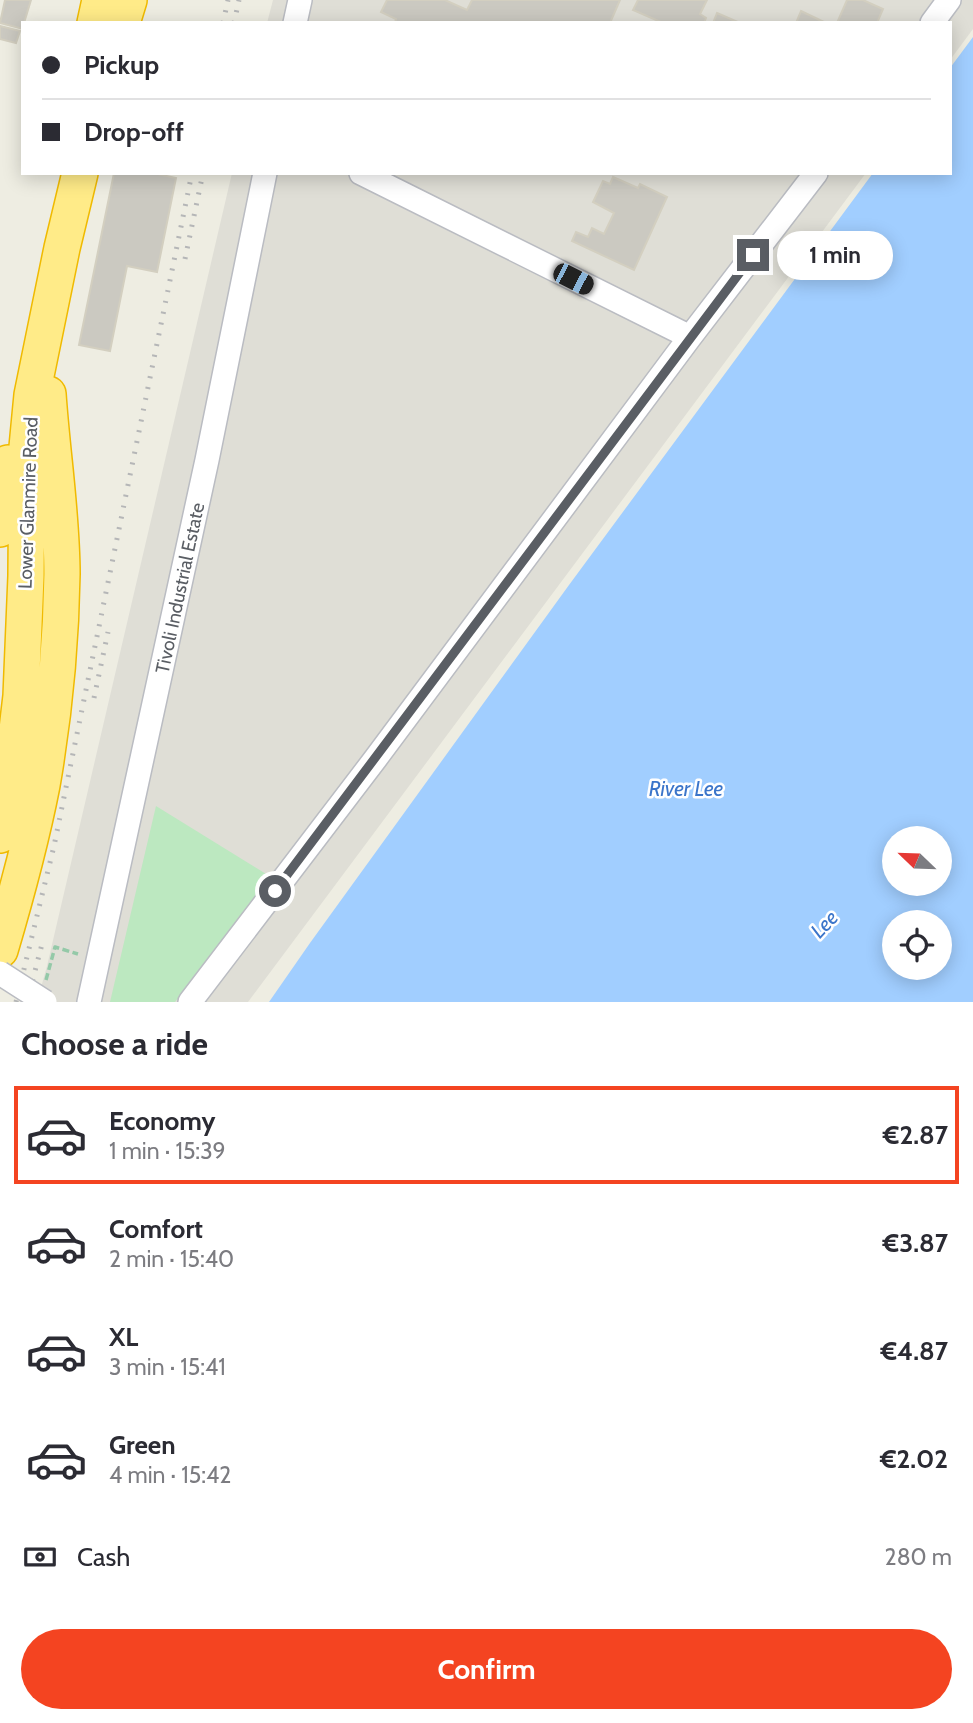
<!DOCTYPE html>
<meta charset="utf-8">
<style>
body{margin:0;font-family:Cabin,sans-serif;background:#f2f2f3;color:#2b2b33;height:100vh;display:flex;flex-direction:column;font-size:26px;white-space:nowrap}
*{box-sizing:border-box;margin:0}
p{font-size:23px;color:#7c7c81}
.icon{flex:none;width:38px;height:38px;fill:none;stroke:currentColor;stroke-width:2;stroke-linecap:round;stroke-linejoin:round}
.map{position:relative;height:1002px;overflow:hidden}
.drawer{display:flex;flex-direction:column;background:#fff;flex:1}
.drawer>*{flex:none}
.banner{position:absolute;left:21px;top:21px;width:931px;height:154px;border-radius:0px;box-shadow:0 4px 18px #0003;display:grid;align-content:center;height:154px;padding:0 21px;background:#fff}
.needle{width:46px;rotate:293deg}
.buttons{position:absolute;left:882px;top:826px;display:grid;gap:14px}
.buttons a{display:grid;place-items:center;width:70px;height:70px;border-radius:50%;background:#fff;box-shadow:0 4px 18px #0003;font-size:35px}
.end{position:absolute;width:32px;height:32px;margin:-16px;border:9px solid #5a5e64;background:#fff;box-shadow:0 0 0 4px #fff}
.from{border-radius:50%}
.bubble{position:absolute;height:49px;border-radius:24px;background:#fff;box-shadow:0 4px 18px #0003;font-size:23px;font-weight:700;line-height:49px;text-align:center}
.car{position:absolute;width:21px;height:42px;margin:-21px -10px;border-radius:9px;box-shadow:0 0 5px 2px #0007;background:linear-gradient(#222 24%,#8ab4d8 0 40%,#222 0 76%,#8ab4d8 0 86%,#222 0)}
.banner b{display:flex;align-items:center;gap:24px;height:66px;font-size:26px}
.banner b+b{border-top:2px solid #e1e1e2}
.banner i{width:18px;height:18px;background:#2b2b33}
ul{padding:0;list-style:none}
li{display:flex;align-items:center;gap:21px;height:98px;margin:0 14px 10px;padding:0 7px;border:4px solid transparent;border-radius:0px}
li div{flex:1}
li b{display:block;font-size:26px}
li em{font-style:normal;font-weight:700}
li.active{border-color:#f44421}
li>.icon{width:63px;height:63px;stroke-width:1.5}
h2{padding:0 21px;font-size:32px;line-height:84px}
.pay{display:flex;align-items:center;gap:18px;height:77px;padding:0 21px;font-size:26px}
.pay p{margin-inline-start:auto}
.action{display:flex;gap:14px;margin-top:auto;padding:14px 21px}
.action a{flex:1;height:80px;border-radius:42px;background:#f44421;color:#fff;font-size:28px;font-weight:700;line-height:80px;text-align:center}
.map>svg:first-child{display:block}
.industrial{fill:#dfded6}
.green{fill:#bce8c0}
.water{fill:#a1ceff;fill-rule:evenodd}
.building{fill:#cbc9c1;stroke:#d3cfc0;stroke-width:2}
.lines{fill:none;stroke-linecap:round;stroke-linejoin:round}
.minor-casing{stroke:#babcc2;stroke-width:26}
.highway-casing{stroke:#f0ba00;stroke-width:38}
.path{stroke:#94c9a8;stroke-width:3.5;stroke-dasharray:7 3.5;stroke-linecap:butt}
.minor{stroke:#fff;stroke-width:23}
.highway{stroke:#ffeb88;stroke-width:35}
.rail{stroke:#b5b6b7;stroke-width:5;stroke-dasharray:2 9;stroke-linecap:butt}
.minor-bridge-casing{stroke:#babcc2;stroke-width:26;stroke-linecap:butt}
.minor-bridge{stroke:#fff;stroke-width:23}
.route{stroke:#5a5e64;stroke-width:9}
.labels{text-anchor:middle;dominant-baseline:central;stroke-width:5;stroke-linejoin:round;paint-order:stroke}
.street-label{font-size:19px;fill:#5a5e64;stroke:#fff}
.water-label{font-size:21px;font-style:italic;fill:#3b75ca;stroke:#fff}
</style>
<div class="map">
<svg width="973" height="1002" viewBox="0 0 973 1002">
<rect width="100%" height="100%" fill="#eeede2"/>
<path class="industrial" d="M273,0h700v29l-23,31v-37h-683z
M232,173h634l-618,829h-211l10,-36z"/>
<path class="green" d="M156,806l115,71 -96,125h-65z"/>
<path class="water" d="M973,37v965h-704l41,-59 259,-358 304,-412h77v-105zM894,838h46v46h-46zM894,922h46v46h-46z"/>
<path class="building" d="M5,0h26l-7,23h-1v6l-23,-6z
M387,0h58l22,10 5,-10h148l-10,23h-215l1,-4 -15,-7z
M638,0h69l-7,14 6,4 -2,5h-41l-30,-13z
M847,0h16l20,9 -6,14h-40z
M801,11l25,12h-30z
M717,13l23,10h-27z
M0,26l20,5 -4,12 -16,-4z
M114,173h39l23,5 -19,94 -30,-6 -17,85 -31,-6z
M613,177l25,11 2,-4 27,13 -33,73 -62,-29 4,-9 12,5 4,-9 12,6 10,-21 -21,-11 10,-21 7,3z"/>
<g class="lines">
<defs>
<path id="minor" d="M295,23l5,-23
M932,23l17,-23
M361,173l329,164
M89,1002l118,-542 58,-287
M190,1002l186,-244 314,-421 126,-164"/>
<path id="highway" d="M95,23l5,-23
M122,23l7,-23
M0,529l8,-66
M0,835l10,-46 11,-93 5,-120 1,-129 5,-52 30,-147 18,-75
M0,950c16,-54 31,-109 42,-165 12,-69 19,-141 20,-211 0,-60 -10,-120 -14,-180"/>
</defs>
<use href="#minor" class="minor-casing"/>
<use href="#highway" class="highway-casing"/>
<path class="path" d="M46,980l9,-33 23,7"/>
<use href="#minor" class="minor"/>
<use href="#highway" class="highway"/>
<path class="rail" d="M223,23l5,-23
M234,23l5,-23
M185,259l18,-86
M94,698l14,-66
M16,1002l38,-156 138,-673
M27,1002l15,-58"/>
<defs>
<path id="minor-bridge" d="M0,973l45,29"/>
</defs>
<use href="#minor-bridge" class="minor-bridge-casing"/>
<use href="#minor-bridge" class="minor-bridge"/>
</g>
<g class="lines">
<path class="route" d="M275,891l478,-636"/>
</g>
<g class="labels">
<g class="street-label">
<text transform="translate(28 503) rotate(-88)">Lower Glanmire Road</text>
<text transform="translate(180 588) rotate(-78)">Tivoli Industrial Estate</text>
</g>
<g class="water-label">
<text x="686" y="788">River Lee</text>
<text transform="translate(824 924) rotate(-47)">Lee</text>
</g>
</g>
</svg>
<div class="buttons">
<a><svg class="needle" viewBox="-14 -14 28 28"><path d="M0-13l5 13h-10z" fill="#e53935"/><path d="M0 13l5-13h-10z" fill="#7c7c81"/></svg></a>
<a><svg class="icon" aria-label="locate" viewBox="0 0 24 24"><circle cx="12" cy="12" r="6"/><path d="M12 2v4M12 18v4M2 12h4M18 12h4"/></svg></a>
</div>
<i class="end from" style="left:275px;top:891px"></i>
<i class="end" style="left:753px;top:255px"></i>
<div class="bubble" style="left:777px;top:231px;width:116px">1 min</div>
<i class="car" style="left:573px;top:279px;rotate:117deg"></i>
<div class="banner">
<b><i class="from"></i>Pickup</b>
<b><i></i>Drop-off</b>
</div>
</div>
<section class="drawer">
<h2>Choose a ride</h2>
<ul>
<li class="active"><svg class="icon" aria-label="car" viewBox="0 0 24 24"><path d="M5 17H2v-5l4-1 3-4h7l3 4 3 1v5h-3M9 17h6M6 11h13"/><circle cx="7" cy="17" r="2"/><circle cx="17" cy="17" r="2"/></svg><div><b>Economy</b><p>1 min · 15:39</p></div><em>€2.87</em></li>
<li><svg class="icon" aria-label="car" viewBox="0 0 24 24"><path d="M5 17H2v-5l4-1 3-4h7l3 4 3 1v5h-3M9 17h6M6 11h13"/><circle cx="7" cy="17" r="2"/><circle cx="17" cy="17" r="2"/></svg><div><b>Comfort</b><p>2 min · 15:40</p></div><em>€3.87</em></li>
<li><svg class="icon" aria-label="car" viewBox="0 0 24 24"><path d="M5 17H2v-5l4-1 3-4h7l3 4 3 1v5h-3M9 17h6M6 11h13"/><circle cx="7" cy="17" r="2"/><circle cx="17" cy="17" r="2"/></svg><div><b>XL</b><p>3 min · 15:41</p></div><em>€4.87</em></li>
<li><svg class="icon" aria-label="car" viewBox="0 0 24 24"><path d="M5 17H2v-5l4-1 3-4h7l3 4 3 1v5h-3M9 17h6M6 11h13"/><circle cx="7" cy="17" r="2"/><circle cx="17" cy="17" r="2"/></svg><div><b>Green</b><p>4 min · 15:42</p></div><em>€2.02</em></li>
</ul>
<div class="pay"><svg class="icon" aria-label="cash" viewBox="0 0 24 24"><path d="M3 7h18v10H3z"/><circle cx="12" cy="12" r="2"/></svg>Cash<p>280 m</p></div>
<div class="action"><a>Confirm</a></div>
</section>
